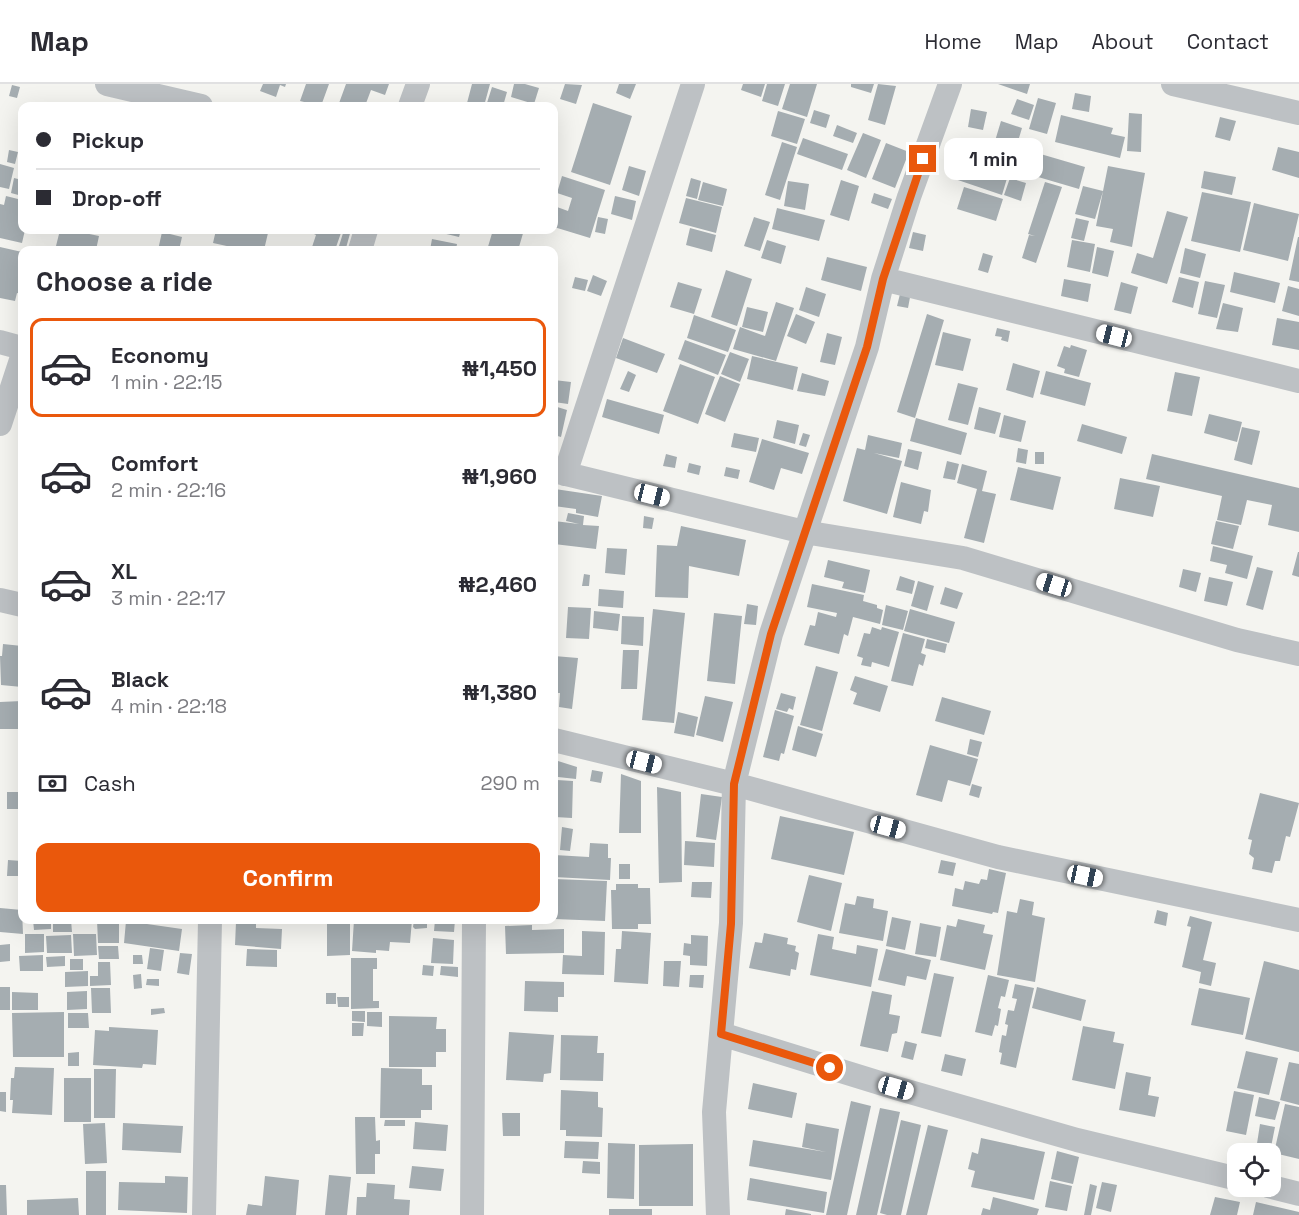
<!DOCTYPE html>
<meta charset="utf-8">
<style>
body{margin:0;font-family:"Space Grotesk",sans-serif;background:#f7f7f7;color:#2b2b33;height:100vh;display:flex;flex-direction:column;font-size:22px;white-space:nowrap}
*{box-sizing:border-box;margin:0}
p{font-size:20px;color:#7c7c81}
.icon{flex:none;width:33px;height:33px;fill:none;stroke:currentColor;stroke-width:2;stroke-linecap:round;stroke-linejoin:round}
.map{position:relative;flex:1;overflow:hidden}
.sheet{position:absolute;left:18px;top:162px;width:540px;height:678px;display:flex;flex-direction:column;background:#fff;border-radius:12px;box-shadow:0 6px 24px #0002}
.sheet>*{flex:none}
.top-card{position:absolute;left:18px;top:18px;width:540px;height:132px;border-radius:12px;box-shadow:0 6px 24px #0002;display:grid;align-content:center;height:132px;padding:0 18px;background:#fff}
.fabs{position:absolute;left:1227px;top:1059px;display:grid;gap:12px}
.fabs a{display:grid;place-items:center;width:54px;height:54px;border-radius:12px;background:#fff;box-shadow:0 6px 24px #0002;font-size:30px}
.end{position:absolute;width:27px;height:27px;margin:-14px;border:8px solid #ea580c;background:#fff;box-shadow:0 0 0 3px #fff}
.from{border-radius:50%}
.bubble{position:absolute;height:42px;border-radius:12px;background:#fff;box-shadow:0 6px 24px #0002;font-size:20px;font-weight:700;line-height:42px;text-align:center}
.car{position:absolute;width:18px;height:36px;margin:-18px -9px;border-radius:8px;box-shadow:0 0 4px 2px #0007;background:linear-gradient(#fff 24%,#345 0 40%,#fff 0 76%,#345 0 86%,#fff 0)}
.top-card b{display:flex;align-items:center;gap:21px;height:57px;font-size:22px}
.top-card b+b{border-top:2px solid #e1e1e2}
.top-card i{width:15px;height:15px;background:#2b2b33}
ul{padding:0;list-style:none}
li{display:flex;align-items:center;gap:18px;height:99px;margin:0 12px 9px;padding:0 6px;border:3px solid transparent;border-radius:12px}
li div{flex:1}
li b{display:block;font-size:22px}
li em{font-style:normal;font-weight:700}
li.active{border-color:#ea580c}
li>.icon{width:54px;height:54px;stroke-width:1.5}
h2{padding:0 18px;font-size:27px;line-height:72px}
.pay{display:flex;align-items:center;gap:15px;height:66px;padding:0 18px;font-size:22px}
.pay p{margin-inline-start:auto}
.cta{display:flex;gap:12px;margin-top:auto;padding:12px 18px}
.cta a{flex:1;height:69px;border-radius:12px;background:#ea580c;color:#fff;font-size:24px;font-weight:700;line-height:69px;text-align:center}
header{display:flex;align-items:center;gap:36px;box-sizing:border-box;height:84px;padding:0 30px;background:#fff;border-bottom:2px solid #e1e1e2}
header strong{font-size:28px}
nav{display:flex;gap:33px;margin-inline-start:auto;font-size:21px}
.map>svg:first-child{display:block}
.building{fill:#a5adb1}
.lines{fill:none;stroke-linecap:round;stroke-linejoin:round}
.minor{stroke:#bdc1c4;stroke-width:24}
.route{stroke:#ea580c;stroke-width:8}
</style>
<header>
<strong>Map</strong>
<nav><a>Home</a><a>Map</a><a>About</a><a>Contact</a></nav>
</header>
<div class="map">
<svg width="1299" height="1131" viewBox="0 0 1299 1131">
<rect width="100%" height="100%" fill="#f4f4f0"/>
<path class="building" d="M263,0h23l-1,3 -5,-2 -4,12 -16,-6z
M306,0h23l-8,22 -21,-5z
M346,0h43l-4,11 -14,-5 -6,16h-27z
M472,0h18l-6,22 -17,-3z
M514,0h11l14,4 -5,16 -23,-7z
M565,0l17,1 -6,19 -16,-5z
M619,0h17l-6,15 -14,-6z
M743,0h22l-4,13 -20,-7z
M767,0h18l-7,22 -16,-5z
M790,0h27l-10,33 -25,-8z
M851,0h23l-3,9 -20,-6z
M878,0l18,2 -11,39 -17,-5z
M998,0h32l-3,10z
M12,1l8,2 -3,11 -8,-2z
M492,3l15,5 -4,14h-17z
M1075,9l16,3 -2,16 -17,-3z
M1038,14l18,5 -9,31 -18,-5z
M1017,15l17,6 -5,15 -18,-6z
M593,19l39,13 -22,69 -39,-13z
M971,25l16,3 -4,18 -15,-3z
M814,26l16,5 -4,13 -16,-5z
M778,27l27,8 -8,25 -26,-8z
M1129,29l13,1 -1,38 -14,-1z
M1061,31l52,13 -2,6 14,3 -5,21 -65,-16z
M1220,33l16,4 -6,20 -15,-4z
M1001,37l21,7 -20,67 -53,-18 4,-16 33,10z
M837,41l20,8 -4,10 -20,-7z
M863,49l18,7 -15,38 -19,-8z
M803,54l45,16 -6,16 -45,-16z
M782,58l15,5 -17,53 -15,-5z
M886,59l23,9 -14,36 -23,-9z
M1278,63l21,5v26l-27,-8z
M1020,64l65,19 -6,22 -65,-19z
M9,66l9,2 -3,12 -8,-2z
M0,80l14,4 -5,21 -9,-2z
M629,82l17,5 -7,25 -17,-6z
M1108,82l37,7 -13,74 -22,-5 3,-13 -17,-3z
M1204,87l32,6 -4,18 -31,-7z
M562,92l43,14 -15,48 -36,-11 3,-20 11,4 4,-13 -15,-5z
M14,94l8,2v16l-11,-3z
M691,94l10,3 -4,18 -11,-3z
M1010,94l16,5 -5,18 -17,-6z
M841,96l18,6 -10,35 -19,-6z
M788,97l21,3 -4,26 -21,-4z
M703,98l24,7 -4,17 -25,-6z
M1045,98l17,5 -26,76 -14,-5 7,-23 6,1 -7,-2z
M1083,102l20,5 -8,28 -20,-5z
M964,103l39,12 -7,22 -39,-12z
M1202,108l49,10 -11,50 -49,-11z
M874,109l18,6 -4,10 -17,-6z
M6,112l16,4v30h3l-3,13 -22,-5v-34l4,1z
M615,112l21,5 -4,19 -21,-6z
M686,114l36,9 -6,26 -37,-10z
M1254,119l45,11 -11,47 -45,-11z
M777,124l48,12 -6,21 -47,-12z
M1167,127l21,6 -21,67 -36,-11 6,-20 16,5z
M598,133l10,2 -3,15 -10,-2z
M754,133l16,5 -10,29 -16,-5z
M1076,134l13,3 -5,20 -13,-3z
M690,144l26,7 -4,17 -26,-7z
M60,146h10l29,6 -3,14h-41z
M216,146h39l13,3 -4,17h-19l-32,-7z
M311,146h31l-7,20h-24l5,-15 -6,-3z
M344,146h7l-5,18 -7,-2z
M439,146h22l-2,7 -21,-5z
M493,146h31l-5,17 12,3h-44z
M162,148l20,5 -3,13h-21z
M913,148l13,3 -3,16 -14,-3z
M1298,153h1v45l-10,-2z
M432,155l25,5 -1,6h-26z
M767,156l19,6 -5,18 -20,-6z
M1072,156l23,4 -5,28 -23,-5z
M0,163l22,5v35l-1,7 -4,-1 -2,8 -15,-3z
M1097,163l17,4 -6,26 -16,-4z
M1185,164l21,6 -6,24 -20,-5z
M983,169l10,3 -5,17 -10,-3z
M827,173l40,10 -6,24 -40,-11z
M726,186l26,9 -15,47 -26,-9z
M1234,188l46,11 -5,20 -45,-11z
M593,191l14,6 -6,15 -14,-5z
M575,193l13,3 -3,11 -13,-3z
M1179,193l20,5 -6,26 -21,-6z
M1064,195l27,5 -3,18 -27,-6z
M1205,197l20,4 -8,33 -19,-4z
M678,198l24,7 -8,25 -24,-7z
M1121,198l17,5 -7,27 -17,-4z
M1288,202l11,3v27l-17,-5z
M806,203l20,7 -7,23 -20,-7z
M901,206l10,2 -3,16 -11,-2z
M776,218l18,6 -18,53 -43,-12 7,-22 25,9z
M1223,219l20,5 -5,24 -22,-3z
M747,223l21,5 -5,20 -21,-5z
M796,230l19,8 -9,22 -19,-8z
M927,230l17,6 -29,98 -18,-6z
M694,231l42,15 -8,22 -41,-14z
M1277,234l22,4v28l-27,-5z
M997,244l13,3 -2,11 -7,-2 1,-3 -7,-1z
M943,248l28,7 -8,32 -28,-6z
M827,249l15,4 -7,28 -15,-3z
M623,254l42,16 -8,19 -41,-15z
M685,256l41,15 -8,20 -40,-16z
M1071,261l16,5 -8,27 -15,-4 1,-4 -8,-3 7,-20 6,2z
M730,268l19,7 -9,23 -19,-8z
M752,272l46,11 -5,23 -46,-11z
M1013,279l27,8 -7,27 -27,-8z
M680,280l35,13 -17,47 -35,-13z
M628,287l8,4 -7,17 -9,-3z
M1046,287l45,12 -6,23 -45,-12z
M1175,288l25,5 -8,39 -25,-5z
M802,289l27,8 -4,15 -28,-5z
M720,292l20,8 -15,38 -20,-8z
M554,296l17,2 -3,22 -14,-2z
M958,299l20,5 -10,37 -20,-5z
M607,315l57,16 -5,19 -57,-17z
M554,322l13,4 -6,27 -7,-2z
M979,323l22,6 -6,21 -21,-5z
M1209,330l33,8 -5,20 -33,-9z
M1004,331l22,6 -5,21 -22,-5z
M916,334l51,15 -6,22 -51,-14z
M777,336l22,5 -4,19 -22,-6z
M1082,340l45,13 -5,17 -45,-13z
M1242,343l18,4 -8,34 -18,-5z
M734,349l25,5 -3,14 -25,-5z
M803,349l7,2 -4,12 -7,-2z
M868,351l34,8 -3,15 -25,-5 28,8 -15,53 -44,-13 14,-53 8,2z
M762,355l47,14 -7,21 -21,-6 -7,22 -25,-8z
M1018,364l10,2 -2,14 -10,-2z
M908,365l14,3 -4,18 -14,-4z
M1035,368h9v12h-9z
M666,370l11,3 -2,11 -12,-2z
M1152,370l147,34v44l-31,-7 4,-20 -25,-5 -6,25 -24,-5 5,-24 -76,-17z
M947,377l12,3 -4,16 -12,-2z
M689,379l12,3 -2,9 -12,-3z
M962,380l25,7 -5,20 14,3 -12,49 -20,-5 13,-49 -20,-6z
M726,383l14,3 -2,9 -14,-3z
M1018,383l43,10 -8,33 -43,-10z
M1120,394l40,8 -7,31 -39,-8z
M901,398l30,8 -3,22 -4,-1 -3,13 -28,-7z
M555,405l47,7 -4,21 -22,-4v-4l-22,-3z
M568,429l16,3 -1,9 16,1 -3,23 -42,-5v-23l25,3 -13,-3z
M644,432l10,2 -2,11 -9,-1z
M1216,437l23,5 -6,23 -22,-5z
M681,442l65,14 -7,36 -50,-10 -1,32 -33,-1 2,-52 20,1z
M1213,462l40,10 -6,23 -22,-6 2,-8 -17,-4z
M607,464l20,1 -2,26 -20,-2z
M1298,468h1v25l-7,-2z
M828,476l42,10 -5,23 -23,-5 2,-6 -20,-5z
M1257,483l16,4 -10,39 -17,-5z
M1183,485l18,4 -5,19 -17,-5z
M584,490l6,1 -1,11h-7z
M900,492l15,5 -3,13 -16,-4z
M1209,493l24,5 -6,24 -23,-5z
M918,497l16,5 -7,25 -16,-5z
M812,500l52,11 -1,6 14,4v3l6,2 -3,14 -27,-7 -5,19 -4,-2 -5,20 -35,-9 6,-20 5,1 3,-14 18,5 1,-4 -30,-6z
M945,503l18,6 -6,16 -17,-5z
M599,505l25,2 -1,17 -25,-2z
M747,520l11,2 -2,19 -12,-1z
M886,521l22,6 -5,19 -21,-5z
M568,523l23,1 -2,31 -23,-1z
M653,525l32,4 -11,110 -32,-3z
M910,525l45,13 -6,21 -45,-12z
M594,527l26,3 -2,17 -25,-3z
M714,529l28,3 -7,68 -28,-3z
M622,532l22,1 -1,29 -22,-2z
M872,543l9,3 1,-3 17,5 -10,35 -17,-5 -1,5 -10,-2 2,-7 -6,-2 7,-23 6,1z
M903,549l22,6 -4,14 5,2 -3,11 -4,-2 -6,22 -22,-5z
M927,555l20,5 -2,9 -20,-5z
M3,560l19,2v41l-21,-2 -1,-29h2z
M623,566h16l-2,39h-16z
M554,572l24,2 -6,51 -13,-2 1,-14h-6z
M816,582l22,6 -16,59 -22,-6z
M855,592l33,10 -8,26 -27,-8 4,-11 -7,-3z
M781,609l15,4 -3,13 -4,-2 -2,4 -11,-3z
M705,612l28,6 -10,40 -27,-7z
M942,613l49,14 -7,24 -49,-14z
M22,617v28h-22v-27z
M775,626l19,6 -10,38 -3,-1 -2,8 -16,-4z
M678,628l20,5 -4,20 -20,-4z
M798,642l25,8 -7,23 -24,-7z
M970,655l12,3 -4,15 -11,-3z
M930,661l48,14 -8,27 -22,-6 -6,22 -26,-7z
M558,677l19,6 -1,12 -18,-2z
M592,686l11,2 -2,11 -11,-2z
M621,690l20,7v52h-22z
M557,696l16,1 -1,37 -17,-1z
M972,700l10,3 -3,11 -10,-3z
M657,703l24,5 1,90 -23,1z
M7,708h11v17h-11z
M1260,709l39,10 -9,34 -4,-1 -6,25h-5l-3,12 -20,-4 2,-11 -5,-4 3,-14 -4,-1z
M701,710l21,3 -6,43 -20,-3z
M780,732l74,16 -10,43 -73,-16z
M554,738h3l-2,30h-1z
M562,743l11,2 -3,22 -10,-1z
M685,757l30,2 -1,24 -30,-2z
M590,759l18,1v14h3l-1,22 -56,-3v-22l35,2z
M8,776l14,1v15h-15z
M941,776l15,3 -3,13 -15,-3z
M619,780h11v15h-11z
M989,785l17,4 -8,40 -5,-1 -1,2 -40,-8 3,-18 8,2 2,-9 14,3 2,-5 6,1z
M809,791l33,8 -11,48 -34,-9z
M554,795l53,2 -2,40 -51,-2z
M692,798h20l-1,16 -20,-1z
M616,800h22v4h12l1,36h-13v5h-26l-1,-39h5z
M857,812l17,3 -1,9 15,3 -5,30 -44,-8 6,-30 10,2z
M1020,815l14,3 -2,13 13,3 -10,64 -38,-7 10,-64 10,2z
M0,824l22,2 1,24 -23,-2z
M1157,826l11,3 -2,13 -12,-3z
M1190,832l22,6 -9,38 13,3 -5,23 -12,-3 2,-11 -19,-5 9,-40 -4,-1z
M892,833l19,4 -6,29 -19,-4z
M958,835l27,6 -2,8 10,2 -8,35 -45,-10 7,-35 9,2z
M33,836h18v9l-17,1z
M53,836h18l1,12h-19z
M97,836h22v23h-21z
M327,836h23v35l-23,1z
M354,836h58l-2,23 -20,-1 -1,9 -13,-1v3l-24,-2z
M414,836h18v3l-5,-1v6l-12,1 -2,-2z
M435,836h20l-1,12 -20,-1z
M126,837l56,8 -3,22 -55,-8z
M236,838l20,1v5l26,1 -1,20 -46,-4z
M920,839l21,4 -5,30 -21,-3z
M532,841v5l32,-1v24l-58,1 -1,-28z
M582,847l23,1 -1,43 -42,-1 1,-19 19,1z
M622,847l29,2 -3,51 -34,-2 2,-33h5z
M764,849l24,5 -1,6 9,2 -1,5 4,2 -3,17 -5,-1 -1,7 -41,-8 6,-26 7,1z
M25,850h19v18l-19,1z
M73,850h23l1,21 -23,1z
M818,850l16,3 -2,12 24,5 1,-9 21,4 -7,38 -61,-12z
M71,851l1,18h-25l-1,-17z
M691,851l17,1 -1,30 -17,-1v-9l-7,-1 1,-12 7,1z
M433,854l21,2 -1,24 -22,-1z
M10,860v17l-10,1v-17z
M98,862h20l1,13h-20z
M150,864l14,2 -3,21 -14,-2z
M247,865l30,1v17l-31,-1z
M886,865l45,11 -5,20 -19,-4 -2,10 -27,-6z
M180,869l12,1 -3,21 -12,-2z
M43,871v16h-23l-1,-15z
M133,871h9l1,9h-10z
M65,872v10l-18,1 -1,-10z
M351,874h26v11h-4v32h6v7l-28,1z
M70,875h13v11h-13z
M664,877h17l-2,26 -16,-1z
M1264,877l35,9v82l-54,-13z
M98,878h12l1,23 -21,1v-10h8z
M423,881l11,1 -1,10 -11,-1z
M441,882l17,1v10l-18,-2z
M88,887v15l-23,1v-15z
M934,889l20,4 -13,60 -20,-4z
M141,890l1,14 -8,1 -1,-14z
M690,891h14l-1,13 -14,-1z
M988,891l21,5 -4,17 -4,-1 -3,12 3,1 -3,17 -3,-1 -3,11 -17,-4z
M147,895h12v7l-13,-1z
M525,897l39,1v15h-6v15l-34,-1z
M1015,900l19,4 -18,80 -16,-4 2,-11 -3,-1 3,-17 4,1 2,-11 -3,-1 3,-14 6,1 3,-12 -5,-1z
M0,903h10v23h-10z
M1037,903l49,13 -5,21 -49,-13z
M91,904h19l1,25h-19z
M1199,904l51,10 -7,37 -52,-10z
M87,907v18l-20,1v-18z
M872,907l20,4 -3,19 11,2 -3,17 -5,1 -4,18 -28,-6z
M12,908l26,1v17h-26z
M326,909h10v11h-10z
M337,913h12v10h-11z
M164,924l1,5 -14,2v-6z
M352,927h13v11l-13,-1z
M64,928v45h-51l-1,-44z
M367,928h15v15l-15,-1z
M68,929h20l1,15h-21z
M389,932l48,1 -1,12h10v23h-10v15h-47z
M352,939h12l-1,13h-11z
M1083,942l32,6 -2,10 11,2 -9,45 -43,-9z
M109,943l49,3 -2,35 -13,-1 -1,4 -49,-3 2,-35 14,1z
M509,948l45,3 -3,38 -7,1 -1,8 -37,-2z
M561,951l37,1 -1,17h7l-1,28 -43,-1z
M905,957l12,3 -4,16 -12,-3z
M1246,967l32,7 -9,37 -32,-7z
M79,968v14h-11v-13z
M945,970l21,5 -4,17 -21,-5z
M1289,978l10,2v41l-19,-5z
M15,983l39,1 -2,47 -40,-2 1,-13h-3l1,-22h3z
M381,984l41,1v16h10v25h-11v8h-41z
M94,985h22l-1,49h-21z
M1126,988l25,5 -3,18 11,2 -4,20 -36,-7z
M64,994h27v44h-27z
M753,999l44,10 -5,25 -44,-9z
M561,1006l37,2v15l5,1 -1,29 -36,-1v-6h-6z
M1234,1007l20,4 -8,40 -20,-4z
M0,1008h6v20l-6,-1z
M1259,1013l21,5 -5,18 -20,-4z
M851,1017l20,5 -24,109h-21z
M1285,1020l14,3v52l-25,-6z
M880,1024l20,4 -23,103h-21z
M502,1029h18v23h-17z
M355,1033h20l1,24 4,-1v14h-5v20h-19z
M385,1036h20v6h-21z
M901,1036l20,5 -20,90h-14l-7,-2z
M415,1038l33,3 -2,26 -33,-2z
M105,1039l2,40 -22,1 -2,-40z
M123,1039l60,3 -2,27 -59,-3z
M806,1039l33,6 -8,51 -82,-14 4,-26 73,12 -24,-5z
M1260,1040l15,3 -5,25 -14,-2z
M928,1041l20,5 -21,85h-21z
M981,1054l64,14 -11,48 -63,-13 4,-16 -7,-2 4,-17 6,2z
M565,1057l34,1 -1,17 -34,-1z
M608,1059l27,1 -1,55 -27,-1z
M693,1060v62h-54v-61z
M1057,1067l22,6 -6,27 -22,-5z
M583,1077l17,1v12l-18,-1z
M412,1082l32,3 -3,22 -32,-3z
M86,1087h20v44h-20z
M329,1091l22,2 -4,38h-22z
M165,1092l23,1 -1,36 -69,-3 1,-28 46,1z
M265,1092l34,4 -3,35h-50l2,-11 14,2z
M750,1094l77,14 -3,21 -77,-13z
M1050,1097l22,5 -5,25 -22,-4z
M1102,1098l15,3 -6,27 -15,-4z
M367,1099l28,2 -1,14 16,1 -1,15h-53l1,-18h9z
M1090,1100l7,2 -6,29h-7z
M0,1101h6l1,30h-7z
M993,1113l46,12 -2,6h-56l2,-7 7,2z
M1215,1113l25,5 -3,13h-27z
M78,1114l1,17h-52v-15z
M1256,1118l43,10v3h-46z
M609,1125h43v6h-43z
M786,1125l25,5v1h-26z"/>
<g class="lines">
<path class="minor" d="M107,0l94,22
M1173,0l126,29
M410,22l8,-22
M360,166l6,-20
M883,195l416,102
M0,258l22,6
M0,340l22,-67
M554,387l250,61 159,26 274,82 62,14
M565,390l128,-390
M0,516l22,5
M554,656l180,44 264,73 301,63
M721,950l175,54 181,52 161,39
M1268,1102l31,8
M204,1131l6,-295
M472,1131l2,-295
M718,1131l-4,-103 17,-189 3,-139 37,-150 96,-287 16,-68 26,-82 41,-113"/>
</g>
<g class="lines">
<path class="route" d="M830,984l-109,-34 10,-110 3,-140 37,-150 96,-287 16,-68 40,-120"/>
</g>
</svg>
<div class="fabs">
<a><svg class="icon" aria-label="locate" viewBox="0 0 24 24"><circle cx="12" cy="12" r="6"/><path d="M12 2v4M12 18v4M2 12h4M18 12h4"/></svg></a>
</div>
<i class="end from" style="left:830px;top:984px"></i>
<i class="end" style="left:923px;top:75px"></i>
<div class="bubble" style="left:944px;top:54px;width:99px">1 min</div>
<i class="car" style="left:1114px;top:252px;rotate:284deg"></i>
<i class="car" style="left:652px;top:411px;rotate:104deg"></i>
<i class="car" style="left:1054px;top:501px;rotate:287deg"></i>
<i class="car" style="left:644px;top:678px;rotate:104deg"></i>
<i class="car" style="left:888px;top:743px;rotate:105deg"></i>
<i class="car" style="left:1085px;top:792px;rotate:102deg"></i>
<i class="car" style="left:896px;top:1004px;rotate:106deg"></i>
<div class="top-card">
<b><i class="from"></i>Pickup</b>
<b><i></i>Drop-off</b>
</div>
<section class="sheet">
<h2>Choose a ride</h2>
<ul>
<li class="active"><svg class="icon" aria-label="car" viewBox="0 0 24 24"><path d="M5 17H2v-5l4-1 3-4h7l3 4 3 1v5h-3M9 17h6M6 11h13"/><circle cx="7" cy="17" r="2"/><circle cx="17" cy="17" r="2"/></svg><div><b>Economy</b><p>1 min · 22:15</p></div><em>₦1,450</em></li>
<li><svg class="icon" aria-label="car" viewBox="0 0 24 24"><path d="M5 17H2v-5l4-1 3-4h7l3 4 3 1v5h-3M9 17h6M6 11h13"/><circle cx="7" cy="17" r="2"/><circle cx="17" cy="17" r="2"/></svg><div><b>Comfort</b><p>2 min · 22:16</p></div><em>₦1,960</em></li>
<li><svg class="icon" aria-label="car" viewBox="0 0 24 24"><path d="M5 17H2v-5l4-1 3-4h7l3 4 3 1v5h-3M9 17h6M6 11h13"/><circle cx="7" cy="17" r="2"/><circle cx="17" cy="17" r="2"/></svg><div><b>XL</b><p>3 min · 22:17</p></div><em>₦2,460</em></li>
<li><svg class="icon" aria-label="car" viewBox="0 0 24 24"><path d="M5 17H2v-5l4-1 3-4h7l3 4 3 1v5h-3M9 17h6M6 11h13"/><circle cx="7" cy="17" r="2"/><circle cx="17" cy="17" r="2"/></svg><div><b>Black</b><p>4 min · 22:18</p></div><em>₦1,380</em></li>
</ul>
<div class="pay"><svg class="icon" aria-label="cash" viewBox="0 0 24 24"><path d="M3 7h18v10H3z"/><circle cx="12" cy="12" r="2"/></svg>Cash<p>290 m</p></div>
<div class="cta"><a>Confirm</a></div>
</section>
</div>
